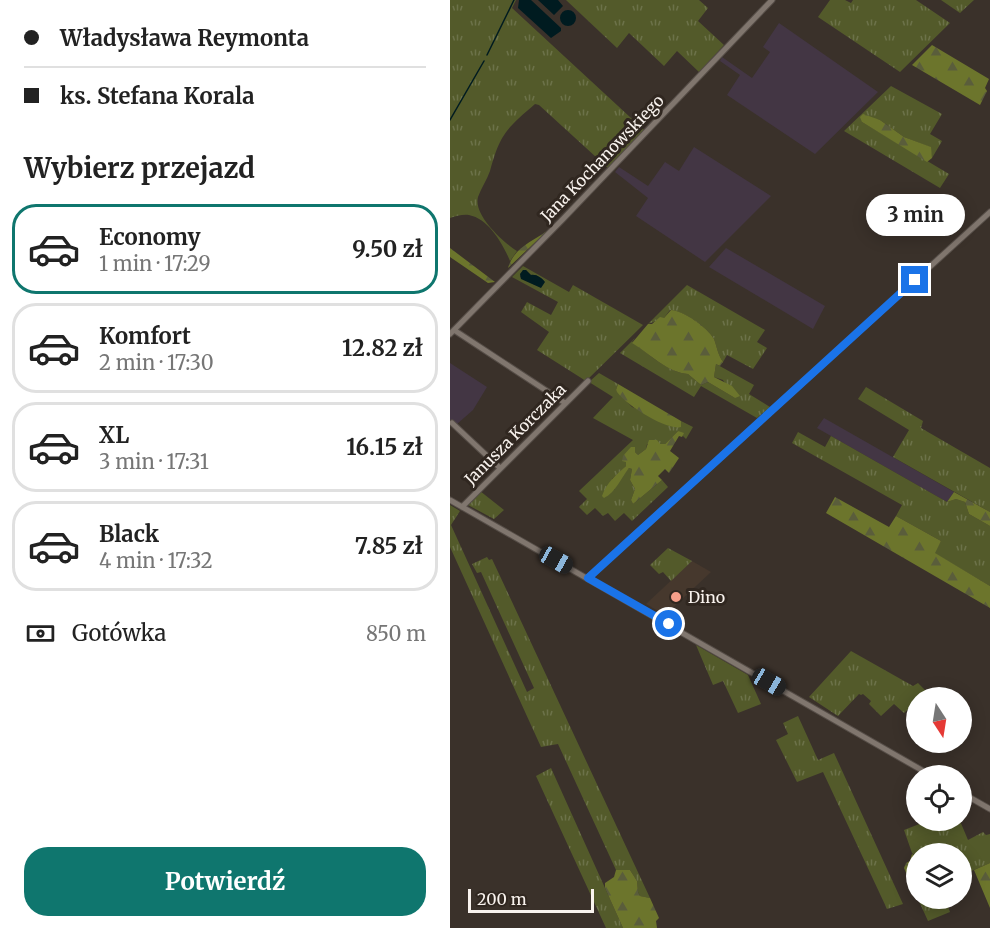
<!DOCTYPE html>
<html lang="pl">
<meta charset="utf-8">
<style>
body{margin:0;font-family:Merriweather,serif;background:#f6f6f6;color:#222;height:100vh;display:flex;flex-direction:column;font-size:22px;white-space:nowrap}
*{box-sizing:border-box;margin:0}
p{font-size:20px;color:#767676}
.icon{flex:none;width:33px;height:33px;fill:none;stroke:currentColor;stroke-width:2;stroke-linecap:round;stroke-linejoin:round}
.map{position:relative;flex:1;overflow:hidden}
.sheet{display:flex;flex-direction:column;background:#fff;width:450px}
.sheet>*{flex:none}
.banner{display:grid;align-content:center;height:132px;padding:0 24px;background:#fff}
.needle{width:39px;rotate:168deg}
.controls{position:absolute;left:456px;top:687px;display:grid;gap:12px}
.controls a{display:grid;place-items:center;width:66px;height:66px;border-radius:50%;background:#fff;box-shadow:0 3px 15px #0003;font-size:30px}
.scale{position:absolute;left:18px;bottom:15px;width:126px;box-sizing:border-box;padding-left:6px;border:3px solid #f9f3ee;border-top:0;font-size:16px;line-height:21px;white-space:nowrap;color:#f9f3ee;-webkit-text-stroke:4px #302720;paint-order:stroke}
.end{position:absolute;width:27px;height:27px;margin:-14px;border:8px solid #1a73e8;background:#fff;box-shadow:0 0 0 3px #fff}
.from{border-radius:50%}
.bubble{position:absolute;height:42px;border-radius:21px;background:#fff;box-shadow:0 3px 15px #0003;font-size:20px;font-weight:700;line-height:42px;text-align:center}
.car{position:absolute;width:18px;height:36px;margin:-18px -9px;border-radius:8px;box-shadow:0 0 4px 2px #0007;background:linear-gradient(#222 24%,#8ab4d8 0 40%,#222 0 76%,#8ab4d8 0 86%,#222 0)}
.banner b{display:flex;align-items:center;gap:21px;height:57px;font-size:22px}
.banner b+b{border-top:2px solid #e0e0e0}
.banner i{width:15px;height:15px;background:#222}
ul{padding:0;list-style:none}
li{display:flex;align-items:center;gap:18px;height:90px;margin:0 12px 9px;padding:0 12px;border:3px solid #e0e0e0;border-radius:24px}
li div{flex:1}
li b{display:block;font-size:22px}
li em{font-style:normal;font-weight:700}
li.selected{border-color:#0f766e}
li>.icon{width:54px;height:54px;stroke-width:1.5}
h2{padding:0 24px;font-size:27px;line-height:72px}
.pay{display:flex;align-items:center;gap:15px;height:66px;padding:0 24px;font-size:22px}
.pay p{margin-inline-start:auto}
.button{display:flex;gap:12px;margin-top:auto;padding:12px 24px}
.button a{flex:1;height:69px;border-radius:24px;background:#0f766e;color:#fff;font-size:24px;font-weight:700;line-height:69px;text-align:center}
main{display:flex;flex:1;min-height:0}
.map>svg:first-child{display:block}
.built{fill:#46382d}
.industrial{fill:#433644}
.grass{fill:url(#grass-tufts);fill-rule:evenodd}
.forest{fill:url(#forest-firs)}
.water{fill:#001b20}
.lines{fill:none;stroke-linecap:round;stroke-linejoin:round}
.stream{stroke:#001b20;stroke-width:1.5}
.minor-casing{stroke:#554d47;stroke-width:7}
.minor{stroke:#80766e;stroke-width:5}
.route{stroke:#1a73e8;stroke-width:8}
.poi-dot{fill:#f49e89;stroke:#302720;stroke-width:2}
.labels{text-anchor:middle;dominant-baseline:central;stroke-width:6;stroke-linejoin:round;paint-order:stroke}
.street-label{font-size:16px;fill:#f9f3ee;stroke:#302720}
.poi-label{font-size:16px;fill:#f9f3ee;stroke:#302720;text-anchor:start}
</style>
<main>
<section class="sheet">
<div class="banner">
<b><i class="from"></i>Władysława Reymonta</b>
<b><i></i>ks. Stefana Korala</b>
</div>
<h2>Wybierz przejazd</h2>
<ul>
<li class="selected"><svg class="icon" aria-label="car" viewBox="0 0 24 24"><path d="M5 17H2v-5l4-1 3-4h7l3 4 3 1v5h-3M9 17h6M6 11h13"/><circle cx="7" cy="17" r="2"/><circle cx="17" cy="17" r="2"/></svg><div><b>Economy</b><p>1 min · 17:29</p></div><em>9.50 zł</em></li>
<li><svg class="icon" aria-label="car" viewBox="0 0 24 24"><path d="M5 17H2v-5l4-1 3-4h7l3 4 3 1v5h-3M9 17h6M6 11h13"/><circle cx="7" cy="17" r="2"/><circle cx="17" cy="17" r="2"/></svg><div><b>Komfort</b><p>2 min · 17:30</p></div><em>12.82 zł</em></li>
<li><svg class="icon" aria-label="car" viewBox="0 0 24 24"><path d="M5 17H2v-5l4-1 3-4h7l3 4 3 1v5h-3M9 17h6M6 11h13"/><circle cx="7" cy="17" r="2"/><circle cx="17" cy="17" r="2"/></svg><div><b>XL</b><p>3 min · 17:31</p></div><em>16.15 zł</em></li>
<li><svg class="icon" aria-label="car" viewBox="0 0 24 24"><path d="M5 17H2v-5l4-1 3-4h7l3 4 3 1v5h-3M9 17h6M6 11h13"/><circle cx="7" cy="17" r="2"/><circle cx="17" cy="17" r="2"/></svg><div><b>Black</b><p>4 min · 17:32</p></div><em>7.85 zł</em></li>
</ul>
<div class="pay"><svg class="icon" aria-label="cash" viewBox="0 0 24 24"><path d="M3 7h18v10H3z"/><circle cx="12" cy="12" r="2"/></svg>Gotówka<p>850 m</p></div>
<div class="button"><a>Potwierdź</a></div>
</section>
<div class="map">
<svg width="540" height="928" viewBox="0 0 540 928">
<defs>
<pattern id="grass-tufts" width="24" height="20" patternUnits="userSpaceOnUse" patternTransform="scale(1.5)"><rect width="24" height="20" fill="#535a2a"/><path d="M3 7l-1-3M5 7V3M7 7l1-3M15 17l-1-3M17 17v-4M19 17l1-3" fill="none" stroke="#6c7249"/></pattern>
<pattern id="forest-firs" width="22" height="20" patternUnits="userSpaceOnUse" patternTransform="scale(1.5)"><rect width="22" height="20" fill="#6c752c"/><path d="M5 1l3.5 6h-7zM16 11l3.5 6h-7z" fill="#5a5d3b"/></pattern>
</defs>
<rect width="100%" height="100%" fill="#3a312a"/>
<path class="built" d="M242,561l19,11 -46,43 -19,-11z"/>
<path class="industrial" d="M329,23l99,69 -63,62 -88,-59 13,-20 -20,-14 2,-4 30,21 18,-26 -7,-5z
M244,147l77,49 -66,66 -69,-46 12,-18 -33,-26 4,-5 29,19 17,-24 14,9z
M276,248l99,58 -12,23 -104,-62z
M0,363l37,24 -14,23 -16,14 -7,-4z
M374,418l130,74 -7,10 -130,-74z"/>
<path class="grass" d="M0,0h66l-4,8 132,122 -36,38 -69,-63 -4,-1c-29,25 -35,30 -45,67 -3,9 -9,17 -12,26 -5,18 25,45 39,54l-7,10c-7,-17 -21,-42 -41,-46 -6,-1 -13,1 -19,3z
M116,0h133l9,8 -10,13 26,24 -25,27 -22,-21 -13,15 -35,-33 -12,15z
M380,0h15l6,3 2,-3h63l34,23 -50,49 -82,-55z
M491,0h33l-14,13z
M441,86l51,28 -12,20 12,7 -10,17 -2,-11 -26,-10 -24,-17 -10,-2 -8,4 87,52 -9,14 -96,-57z
M73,266l46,26 4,-7 70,40 -57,56 -49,-31 12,-18 -28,-20 6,-10 24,13 7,-13 -46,-25zM73,270h3l5,5h5l7,5 -8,5 -15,-8z
M237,285l78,45 -8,12 10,6 -14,21 -26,-14 -4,7c-5,-7 -6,-15 -9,-23 -7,-12 -30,-28 -44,-29l-6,8 -16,6z
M185,338l-3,4c16,11 36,31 56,32l13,11 7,-3 27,16 -12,-18 -9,-3 2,-13 38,21 -5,9 21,13 -13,11 -56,-32 -7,11 -74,-44z
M149,373l19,11 -2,6 16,17 49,20v-6l12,6 -7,12 -8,-8 -13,13h-18l-1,5 -8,6 -3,-3 -9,10v4l-14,13 2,11 5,-10 10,-12 3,1 -2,11 5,9 -4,11 2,4 29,-24 6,7 -36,34 -8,-8 -9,8 -7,-8 -5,3 -8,-8 -8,7 -8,-8 8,-8 -8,-8 54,-51 -40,-22 20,-21 -24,-15z
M416,387l57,34 -2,7 69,40v44l-97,-55 16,-27 -51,-31z
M348,432l27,15 6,-11 116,66 9,-3 9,3 4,12 21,12v60l-56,-33 7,-12 -45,-25 6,-11 -110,-62z
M30,491l24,19 -10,9 -26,-14z
M0,505l10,6 -9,14 76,167 7,-4 -53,-116 -4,1 -5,-9 15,-7 2,3 3,-1 158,339 -10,-2 -2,-4 -1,-11 -7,-11h-14l-58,-126 -17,3 -91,-200z
M218,548l24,13 -21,20 -8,-9 -4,2 -9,-9z
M246,645l52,30 13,29 -23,9 -15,-32 -10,4z
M401,651l62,35 5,-3 9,9 -6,5 -5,1v4l-12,11 -10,-9 -13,12 -12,-12 2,-3 -8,-7 -2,1 -2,-1 -21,22 -29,-19z
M348,716l20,44 16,-7 69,151 -16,5 -64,-137 -26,10 -21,-42 12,-6 -5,-11z
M101,768l72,160h-17l-70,-152z
M477,821h33l8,19 15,-8 3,3 4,-1v29l-28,12v-21l-26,-1 -3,-4 -4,1v3l-13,1v3l-4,-4 -8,-23z
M488,898l7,1 5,13 -22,9 -10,-22z"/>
<path class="forest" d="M482,45l57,34 -4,9 2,3 -7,14 -68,-40z
M413,114l17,6 24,17 27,10 1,11 -5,4 -65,-40 -2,-5z
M97,231l-39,37c6,-20 23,-26 39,-37z
M0,248l45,34 -7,1 -38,-26z
M221,310c13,1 36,17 43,29 3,8 4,16 9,23l-3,4 -4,-2 -2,13 18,9 8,10 -5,2 -27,-16 -7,3 -13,-11c-20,-1 -39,-21 -56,-31l16,-19h4l8,-7 4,1z
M168,384l63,37v6c-14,4 -59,-24 -65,-37z
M228,431l6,2 -2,4 -3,-1 -9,15 9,7 -10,15 -4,-4 -7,7 4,4 -29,24 -2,-4 4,-11 -5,-9 2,-11 -3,-1c-8,10 -13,24 -25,30l-2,-2c5,-14 14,-21 24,-30v-4l-4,-1 1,-5 8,-9h4v5l3,3 8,-6 3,-9h8l3,4h5z
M504,492l36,20v14l-21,-12 -4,-12 -9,-3 -9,3z
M385,497l54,30 7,-11 45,25 -6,12 55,33v22l-164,-95z
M462,854l4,3v31l-3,1 -9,-21 2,-5 4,-2z
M540,863v45l-16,-38z
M166,870h14l7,11 1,11 2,4 10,2 9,20 -3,3 1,7h-34l-18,-40v-5l9,-6z"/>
<path class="water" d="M69,0h12l30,28v3l-10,7 -33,-30z
M88,0h20l5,6 -9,9z
M110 18a8 8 0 1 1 16 0a8 8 0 1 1-16 0Z
M73,270h3l5,5c5,-1 11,3 14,7l-4,6 -20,-9 -1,-5z"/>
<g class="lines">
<path class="stream" d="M37,55l27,-55
M0,120l34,-59"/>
<defs>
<path id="minor" d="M4,330l111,73
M0,334l113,-115 209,-219
M2,423l48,45
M0,500l482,276
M12,507l126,-126
M138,578l402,-366
M512,793l28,16"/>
</defs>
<use href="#minor" class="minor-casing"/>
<use href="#minor" class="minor"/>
</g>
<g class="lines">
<path class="route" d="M219,624l-81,-46 327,-298"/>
</g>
<circle class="poi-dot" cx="226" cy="597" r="6"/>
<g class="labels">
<g class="street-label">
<text transform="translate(152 158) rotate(-46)">Jana Kochanowskiego</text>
<text transform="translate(65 434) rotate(-45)">Janusza Korczaka</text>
</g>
<g class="poi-label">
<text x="238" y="597">Dino</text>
</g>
</g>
</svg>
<div class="controls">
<a><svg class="needle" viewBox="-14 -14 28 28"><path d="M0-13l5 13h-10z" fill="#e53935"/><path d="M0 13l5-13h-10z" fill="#767676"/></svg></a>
<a><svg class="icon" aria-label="locate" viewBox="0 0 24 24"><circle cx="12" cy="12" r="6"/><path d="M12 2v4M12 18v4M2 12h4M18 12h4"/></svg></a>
<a><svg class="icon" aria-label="layers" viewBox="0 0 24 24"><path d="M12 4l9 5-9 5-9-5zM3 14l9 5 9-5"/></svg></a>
</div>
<div class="scale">200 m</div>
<i class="end from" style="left:219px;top:624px"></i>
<i class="end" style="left:465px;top:280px"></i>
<div class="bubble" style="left:416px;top:194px;width:99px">3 min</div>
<i class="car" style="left:106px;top:560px;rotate:119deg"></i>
<i class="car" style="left:319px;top:682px;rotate:120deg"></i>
</div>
</main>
